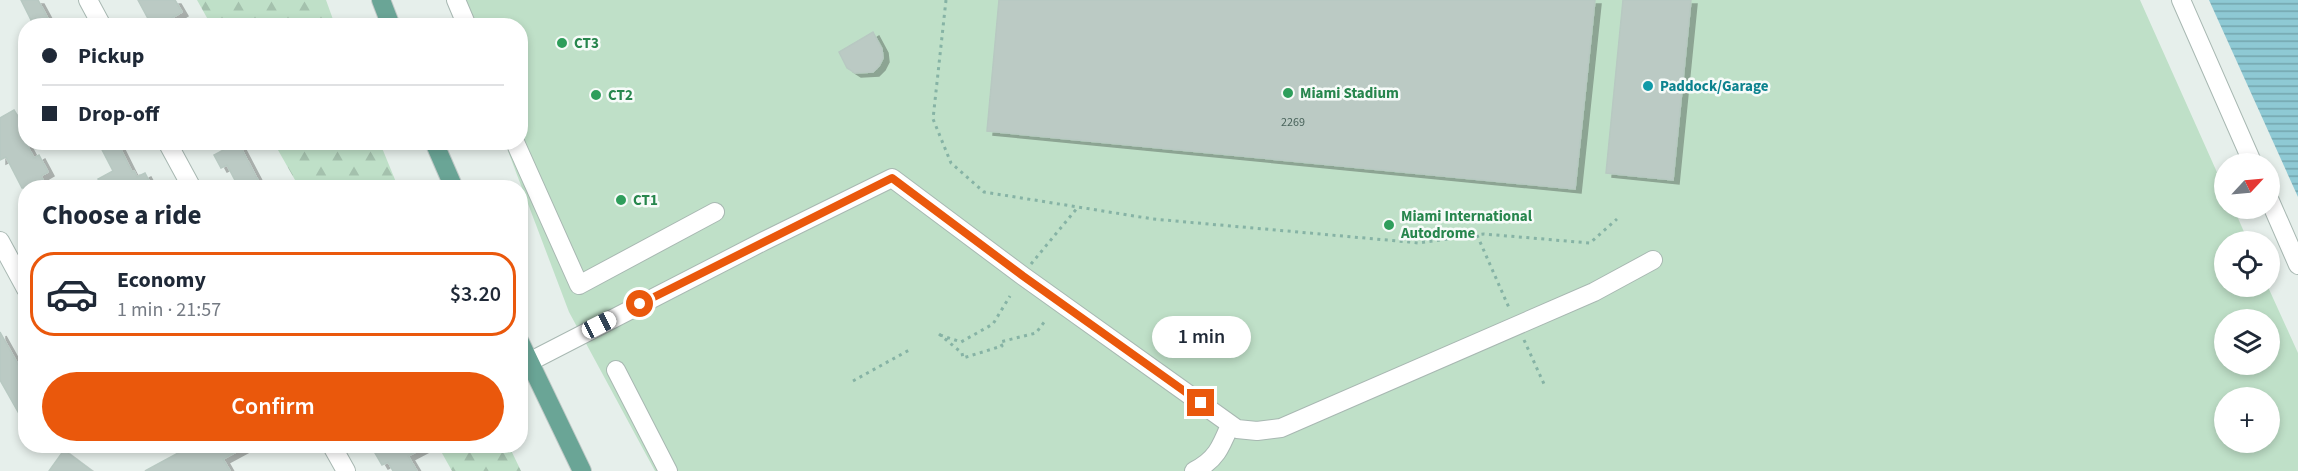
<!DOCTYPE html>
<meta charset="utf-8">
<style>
body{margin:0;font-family:"Source Sans 3",sans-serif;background:#f2f2f3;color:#1f2937;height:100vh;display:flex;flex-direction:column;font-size:22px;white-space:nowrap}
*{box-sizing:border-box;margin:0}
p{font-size:20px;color:#747a83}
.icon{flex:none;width:33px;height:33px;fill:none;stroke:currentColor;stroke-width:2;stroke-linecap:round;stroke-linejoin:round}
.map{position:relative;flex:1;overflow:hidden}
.drawer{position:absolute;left:18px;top:180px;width:510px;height:273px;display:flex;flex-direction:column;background:#fff;border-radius:24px;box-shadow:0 3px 9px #0003}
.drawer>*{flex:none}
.guide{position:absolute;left:18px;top:18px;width:510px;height:132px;border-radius:24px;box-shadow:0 3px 9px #0003;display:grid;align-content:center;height:132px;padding:0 24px;background:#fff}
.needle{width:39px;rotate:64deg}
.buttons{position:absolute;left:2214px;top:153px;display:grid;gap:12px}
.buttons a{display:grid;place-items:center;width:66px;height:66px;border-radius:50%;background:#fff;box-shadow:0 3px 9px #0003;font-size:30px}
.end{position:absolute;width:27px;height:27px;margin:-14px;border:8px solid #ea580c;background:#fff;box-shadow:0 0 0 3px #fff}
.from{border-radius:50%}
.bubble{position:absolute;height:42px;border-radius:21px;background:#fff;box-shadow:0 3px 9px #0003;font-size:20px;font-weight:600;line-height:42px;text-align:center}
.car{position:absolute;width:18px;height:36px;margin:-18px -9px;border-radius:8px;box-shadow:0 0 4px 2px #0007;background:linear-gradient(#fff 24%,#345 0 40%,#fff 0 76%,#345 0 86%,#fff 0)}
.guide b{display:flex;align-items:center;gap:21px;height:57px;font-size:22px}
.guide b+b{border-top:2px solid #e0e1e3}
.guide i{width:15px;height:15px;background:#1f2937}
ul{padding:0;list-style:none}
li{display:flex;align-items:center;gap:18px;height:84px;margin:0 12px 9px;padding:0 12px;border:3px solid transparent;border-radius:24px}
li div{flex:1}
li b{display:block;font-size:22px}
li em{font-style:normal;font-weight:600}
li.active{border-color:#ea580c}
li>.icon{width:54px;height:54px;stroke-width:1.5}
h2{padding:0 24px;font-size:27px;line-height:72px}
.cta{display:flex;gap:12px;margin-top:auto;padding:12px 24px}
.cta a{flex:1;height:69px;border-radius:36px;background:#ea580c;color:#fff;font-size:24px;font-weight:600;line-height:69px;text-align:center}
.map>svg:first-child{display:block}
.grass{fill:#bfe0c8;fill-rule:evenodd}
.forest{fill:url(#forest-firs)}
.water{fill:url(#water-rules)}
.building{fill:#bbcac4;stroke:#b8c9c2;stroke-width:1.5;filter:url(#shadow)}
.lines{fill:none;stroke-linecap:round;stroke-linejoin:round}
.minor-casing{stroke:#a8b8b2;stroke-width:20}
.major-casing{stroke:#c2cac8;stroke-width:20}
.path{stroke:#86b3a5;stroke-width:3;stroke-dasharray:3 4.5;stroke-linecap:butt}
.minor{stroke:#fff;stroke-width:18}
.major{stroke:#6aa596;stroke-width:18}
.route{stroke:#ea580c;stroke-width:8}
.leisure-dot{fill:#2e9e5b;stroke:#f7fbf9;stroke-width:2}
.culture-dot{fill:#0f9aa8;stroke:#f7fbf9;stroke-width:2}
.labels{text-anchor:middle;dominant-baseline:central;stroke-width:5;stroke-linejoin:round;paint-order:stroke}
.number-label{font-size:12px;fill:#4a645c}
.leisure-label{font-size:15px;font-weight:bold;fill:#27864d;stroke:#f7fbf9;text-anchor:start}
.culture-label{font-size:15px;font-weight:bold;fill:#0d838f;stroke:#f7fbf9;text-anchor:start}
</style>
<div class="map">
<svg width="2298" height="471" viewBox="0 0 2298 471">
<defs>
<pattern id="forest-firs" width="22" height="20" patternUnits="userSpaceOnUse" patternTransform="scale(1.5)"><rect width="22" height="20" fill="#bfe0c8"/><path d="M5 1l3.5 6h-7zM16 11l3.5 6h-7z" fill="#a4c1ad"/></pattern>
<pattern id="water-rules" width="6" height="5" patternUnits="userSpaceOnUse" patternTransform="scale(1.5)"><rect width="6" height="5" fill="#8ec9d4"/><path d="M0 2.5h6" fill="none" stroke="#74a5ad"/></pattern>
<filter id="shadow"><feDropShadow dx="6" dy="4" stdDeviation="0" flood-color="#0004"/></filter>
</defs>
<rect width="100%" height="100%" fill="#e6efeb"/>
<path class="grass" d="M451,0h1689l84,188v20l10,1 14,32 -24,1v44l44,1 30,66v118h-1643l-86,-159 -64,-169 15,-1v-116l-60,-1zM2224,320h46v44h-46zM2224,398h46v44h-46z"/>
<path class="forest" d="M197,0h129l9,25h-124z
M274,143h106l18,44h-99z
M438,446h71l12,25h-69z"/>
<path class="water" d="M2209,0h89v197z"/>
<path class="building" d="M21,0h17l14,26h-18z
M138,0h37l7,12 -12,7 4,7h-22z
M999,0h596l-20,189 -588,-58z
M1623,0h68l-18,180 -67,-7z
M873,32l9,17 1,9 -4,8 -6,6 -18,1 -8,-5 -8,-16z
M14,110l8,13 -3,1 7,12v7l8,15 5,-3 9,17 -7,4 6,12h-25l-16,-31 -6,3v-42z
M98,142h19l15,30 2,-1 3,6 8,-4 8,15h-50l-5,-9 15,-8z
M238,142l24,46h-23l-12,-23 -6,3 -7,-13z
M0,332l26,47v47l-26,-46z
M191,446l4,5 9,-5h43l-24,13 7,12h-85z
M388,446h39l-19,10 9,15h-24l-5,-9 -6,3 -7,-12z
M64,450l28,21h-43z"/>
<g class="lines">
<defs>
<path id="minor" d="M88,0l14,26
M456,0l11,26
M2181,0l72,164
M167,142l25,46
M515,142l64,143 136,-73
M2270,201l28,64
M0,241l26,48
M529,362l235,-121 128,-63 131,98 214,153 20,2 24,-3 313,-136 59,-32
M616,370l52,101
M332,446l14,25
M1194,471c22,-11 27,-24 36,-46"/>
<path id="major" d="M381,0l10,26
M434,142l20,46
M520,342l62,129"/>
</defs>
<use href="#minor" class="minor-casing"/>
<use href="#major" class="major-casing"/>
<path class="path" d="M946,0l-13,119 18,44 33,29 169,27 256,23 9,1 66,-9 106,9 27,-24
M1477,235l33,75
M1031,264l47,-57
M939,334l23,19 1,5 39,-12 -2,-4 36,-9 9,-12
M940,335l21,7 32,-18 17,-28
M1524,340l20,44
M853,381l58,-32"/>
<use href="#minor" class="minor"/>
<use href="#major" class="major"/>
</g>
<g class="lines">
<path class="route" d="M640,304l252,-126 131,98 178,127"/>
</g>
<g class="leisure-dot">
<circle cx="562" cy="43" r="6"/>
<circle cx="1288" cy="93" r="6"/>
<circle cx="596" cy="95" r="6"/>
<circle cx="621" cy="200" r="6"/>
<circle cx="1389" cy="225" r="6"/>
</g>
<circle class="culture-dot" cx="1648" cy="86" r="6"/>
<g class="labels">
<g class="number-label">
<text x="1293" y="122">2269</text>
</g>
<g class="leisure-label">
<text x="574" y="43">CT3</text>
<text x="1300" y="93">Miami Stadium</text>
<text x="608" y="95">CT2</text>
<text x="633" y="200">CT1</text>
<text x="1401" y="216">Miami International<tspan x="1401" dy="17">Autodrome</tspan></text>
</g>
<g class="culture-label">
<text x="1660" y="86">Paddock/Garage</text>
</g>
</g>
</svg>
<div class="buttons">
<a><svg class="needle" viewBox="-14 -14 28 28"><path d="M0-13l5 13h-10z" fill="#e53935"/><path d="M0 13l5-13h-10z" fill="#747a83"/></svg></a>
<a><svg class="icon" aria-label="locate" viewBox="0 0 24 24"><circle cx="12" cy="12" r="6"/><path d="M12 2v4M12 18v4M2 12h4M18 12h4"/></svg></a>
<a><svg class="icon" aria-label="layers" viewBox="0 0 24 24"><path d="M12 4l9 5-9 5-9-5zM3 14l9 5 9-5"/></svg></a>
<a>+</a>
</div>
<i class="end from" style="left:640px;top:304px"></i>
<i class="end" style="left:1201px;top:403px"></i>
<div class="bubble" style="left:1152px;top:316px;width:99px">1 min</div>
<i class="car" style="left:599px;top:325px;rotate:63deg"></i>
<div class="guide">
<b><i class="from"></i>Pickup</b>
<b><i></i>Drop-off</b>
</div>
<section class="drawer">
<h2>Choose a ride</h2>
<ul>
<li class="active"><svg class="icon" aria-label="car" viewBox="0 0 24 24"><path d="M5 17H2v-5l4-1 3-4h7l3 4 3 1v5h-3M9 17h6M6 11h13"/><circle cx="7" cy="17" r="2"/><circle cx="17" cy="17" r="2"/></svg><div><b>Economy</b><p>1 min · 21:57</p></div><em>$3.20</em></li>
</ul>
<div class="cta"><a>Confirm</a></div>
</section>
</div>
